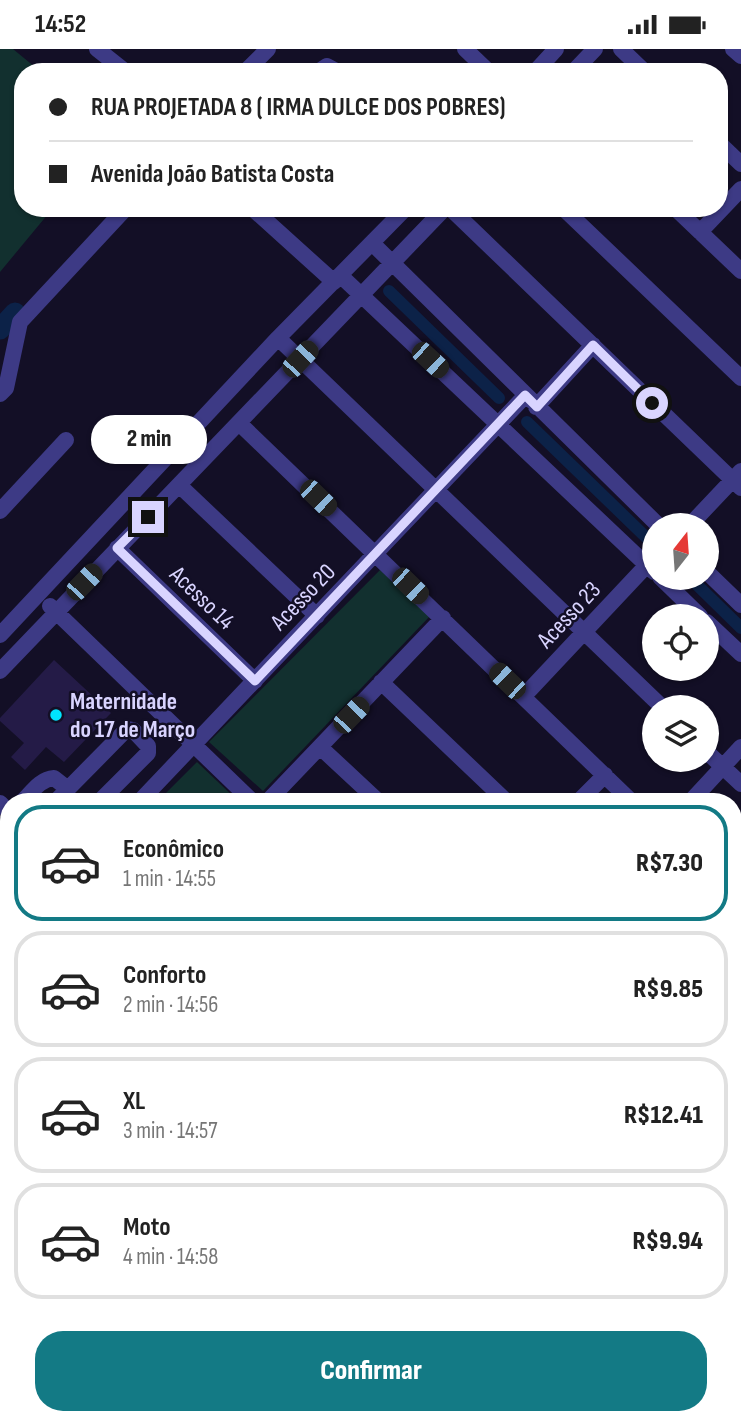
<!DOCTYPE html>
<html lang="pt">
<meta charset="utf-8">
<style>
body{margin:0;font-family:"Sofia Sans Condensed",sans-serif;background:#f6f6f6;color:#222;height:100vh;display:flex;flex-direction:column;font-size:26px;white-space:nowrap}
*{box-sizing:border-box;margin:0}
p{font-size:23px;color:#767676}
.icon{flex:none;width:38px;height:38px;fill:none;stroke:currentColor;stroke-width:2;stroke-linecap:round;stroke-linejoin:round}
.map{position:relative;flex:1;overflow:hidden}
.details{position:absolute;left:0px;top:744px;width:742px;height:632px;display:flex;flex-direction:column;background:#fff;border-radius:28px 28px 0 0;box-shadow:0 2px 5px #0004}
.details>*{flex:none}
.hud{position:absolute;left:14px;top:14px;width:714px;height:154px;border-radius:28px;box-shadow:0 2px 5px #0004;display:grid;align-content:center;height:154px;padding:0 35px;background:#fff}
.needle{width:46px;rotate:17deg}
.controls{position:absolute;left:642px;top:464px;display:grid;gap:14px}
.controls a{display:grid;place-items:center;width:77px;height:77px;border-radius:50%;background:#fff;box-shadow:0 2px 5px #0004;font-size:35px}
.end{position:absolute;width:32px;height:32px;margin:-16px;border:9px solid #d9d4ff;background:#111;box-shadow:0 0 0 4px #111}
.from{border-radius:50%}
.bubble{position:absolute;height:49px;border-radius:24px;background:#fff;box-shadow:0 2px 5px #0004;font-size:23px;font-weight:800;line-height:49px;text-align:center}
.car{position:absolute;width:21px;height:42px;margin:-21px -10px;border-radius:9px;box-shadow:0 0 5px 2px #0007;background:linear-gradient(#222 24%,#8ab4d8 0 40%,#222 0 76%,#8ab4d8 0 86%,#222 0)}
.hud b{display:flex;align-items:center;gap:24px;height:66px;font-size:26px}
.hud b+b{border-top:2px solid #e0e0e0}
.hud i{width:18px;height:18px;background:#222}
ul{padding:12px 0 0;list-style:none}
li{display:flex;align-items:center;gap:21px;height:116px;margin:0 14px 10px;padding:0 21px;border:4px solid #e0e0e0;border-radius:28px}
li div{flex:1}
li b{display:block;font-size:26px}
li em{font-style:normal;font-weight:800}
li.selected{border-color:#137a85}
li>.icon{width:63px;height:63px;stroke-width:1.5}
.action{display:flex;gap:14px;margin-top:auto;padding:14px 35px}
.action a{flex:1;height:80px;border-radius:28px;background:#137a85;color:#fff;font-size:28px;font-weight:800;line-height:80px;text-align:center}
.status{display:flex;justify-content:space-between;align-items:center;height:49px;padding:0 35px;background:#fff;direction:ltr}
.status svg{height:19px;fill:currentColor}
.map>svg:first-child{display:block}
.green{fill:#12302f}
.lines{fill:none;stroke-linecap:round;stroke-linejoin:round}
.canal{stroke:#0c2248;stroke-width:12}
.river{stroke:#0c2248;stroke-width:21}
.building{fill:#241b47}
.minor{stroke:#3d3a85;stroke-width:16}
.route{stroke:#d9d4ff;stroke-width:9}
.poi-dot{fill:#00e5ff;stroke:#130f26;stroke-width:2.5}
.labels{text-anchor:middle;dominant-baseline:central;stroke-width:5;stroke-linejoin:round;paint-order:stroke}
.street-label{font-size:24px;fill:#d9d4ff;stroke:#130f26}
.poi-label{font-size:24px;font-weight:bold;fill:#d9d4ff;stroke:#130f26;text-anchor:start}
</style>
<div class="status"><b>14:52</b><svg viewBox="0 0 49 12"><path d="M0 12V9h3v3zM5 12V6h3v6zM10 12V3h3v9zM15 12V0h3v12zM26 1h20v11H26zM47 4h2v5h-2z"/></svg></div>
<div class="map">
<svg width="741" height="1374" viewBox="0 0 741 1374">
<rect width="100%" height="100%" fill="#130f26"/>
<path class="green" d="M0,0h13l28,23h-18v136h30l-53,64z
M380,521l50,46 -167,175 -54,-49z
M197,713l41,39h-80z
M733,861l8,7v75l-8,8z
M9,905v101l-9,9v-101z
M9,1193v174h55l-6,7h-43l-15,-14v-158z
M741,1287v87h-80l6,-7h66v-71z
M270,1367h72l-7,7h-58z"/>
<g class="lines">
<path class="canal" d="M389,242l110,107
M527,373l127,123
M689,528l52,51"/>
<path class="river" d="M0,280l15,-16"/>
</g>
<path class="building" d="M54,611l57,53 -47,49 -18,-15 -21,23 -14,-13 13,-14 -24,-22v-3z
M133,1367l16,2 4,-2 6,5 -2,2h-39l6,-6 4,4z
M207,1367h16l7,6 4,-4 5,5h-39l6,-6 3,3z"/>
<g class="lines">
<path class="minor" d="M97,0l29,23
M465,0l24,23
M621,0l24,23
M733,0l8,7
M203,23h19
M245,23l23,-23
M318,23l9,-6 11,6
M535,23l21,-23
M573,23l22,-23
M719,94l22,21
M252,159l82,74
M450,159l291,280
M563,159l178,170
M675,159l66,63
M700,183l41,-43
M372,194l286,282
M341,227l313,296
M278,289l384,369
M0,345l6,-6 14,-66 106,-114
M536,358l57,-62
M240,375l391,377
M179,436l138,131
M0,462l66,-71
M690,476l51,-54
M117,499l138,133
M707,523l34,33
M660,528l40,39
M50,557l202,195
M707,573l34,32
M0,586l278,-297 128,-130
M0,622l445,-463
M381,633l125,119
M523,648l124,-132
M320,698l58,54
M707,703l34,32
M23,752c9,-9 17,-22 31,-23l14,11
M56,752l67,-68 5,-4 5,1 15,16v7l-48,48
M140,752l385,-405
M268,752l175,-183
M579,752l26,-26
M691,752l50,-54
M0,754l9,9
M733,849l8,8
M0,876l9,8
M0,900l9,-10
M733,968l8,-8
M0,1034l9,-9
M733,1092l8,7
M0,1119l9,9
M0,1189l9,-9
M733,1212l8,7
M733,1248l8,-8
M733,1280l8,-8
M256,1367l8,7
M385,1367l7,7
M508,1367l8,7
M638,1367l7,7
M0,1372l2,2
M65,1374l7,-7
M345,1374l7,-7
M612,1374l8,-7"/>
</g>
<g class="lines">
<path class="route" d="M148,468l-31,31 138,133 270,-286 12,12 56,-62 59,58"/>
</g>
<circle class="poi-dot" cx="56" cy="666" r="7"/>
<g class="labels">
<g class="street-label">
<text transform="translate(303 548) rotate(-46)">Acesso 20</text>
<text transform="translate(202 549) rotate(44)">Acesso 14</text>
<text transform="translate(569 566) rotate(-47)">Acesso 23</text>
</g>
<g class="poi-label">
<text x="70" y="652">Maternidade<tspan x="70" dy="28">do 17 de Março</tspan></text>
</g>
</g>
</svg>
<div class="controls">
<a><svg class="needle" viewBox="-14 -14 28 28"><path d="M0-13l5 13h-10z" fill="#e53935"/><path d="M0 13l5-13h-10z" fill="#767676"/></svg></a>
<a><svg class="icon" aria-label="locate" viewBox="0 0 24 24"><circle cx="12" cy="12" r="6"/><path d="M12 2v4M12 18v4M2 12h4M18 12h4"/></svg></a>
<a><svg class="icon" aria-label="layers" viewBox="0 0 24 24"><path d="M12 4l9 5-9 5-9-5zM3 14l9 5 9-5"/></svg></a>
</div>
<i class="end from" style="left:652px;top:354px"></i>
<i class="end" style="left:148px;top:468px"></i>
<div class="bubble" style="left:91px;top:366px;width:116px">2 min</div>
<i class="car" style="left:300px;top:310px;rotate:43deg"></i>
<i class="car" style="left:430px;top:311px;rotate:133deg"></i>
<i class="car" style="left:318px;top:449px;rotate:134deg"></i>
<i class="car" style="left:84px;top:533px;rotate:44deg"></i>
<i class="car" style="left:410px;top:537px;rotate:134deg"></i>
<i class="car" style="left:507px;top:632px;rotate:314deg"></i>
<i class="car" style="left:351px;top:666px;rotate:44deg"></i>
<div class="hud">
<b><i class="from"></i>RUA PROJETADA 8 ( IRMA DULCE DOS POBRES)</b>
<b><i></i>Avenida João Batista Costa</b>
</div>
<section class="details">
<ul>
<li class="selected"><svg class="icon" aria-label="car" viewBox="0 0 24 24"><path d="M5 17H2v-5l4-1 3-4h7l3 4 3 1v5h-3M9 17h6M6 11h13"/><circle cx="7" cy="17" r="2"/><circle cx="17" cy="17" r="2"/></svg><div><b>Econômico</b><p>1 min · 14:55</p></div><em>R$7.30</em></li>
<li><svg class="icon" aria-label="car" viewBox="0 0 24 24"><path d="M5 17H2v-5l4-1 3-4h7l3 4 3 1v5h-3M9 17h6M6 11h13"/><circle cx="7" cy="17" r="2"/><circle cx="17" cy="17" r="2"/></svg><div><b>Conforto</b><p>2 min · 14:56</p></div><em>R$9.85</em></li>
<li><svg class="icon" aria-label="car" viewBox="0 0 24 24"><path d="M5 17H2v-5l4-1 3-4h7l3 4 3 1v5h-3M9 17h6M6 11h13"/><circle cx="7" cy="17" r="2"/><circle cx="17" cy="17" r="2"/></svg><div><b>XL</b><p>3 min · 14:57</p></div><em>R$12.41</em></li>
<li><svg class="icon" aria-label="car" viewBox="0 0 24 24"><path d="M5 17H2v-5l4-1 3-4h7l3 4 3 1v5h-3M9 17h6M6 11h13"/><circle cx="7" cy="17" r="2"/><circle cx="17" cy="17" r="2"/></svg><div><b>Moto</b><p>4 min · 14:58</p></div><em>R$9.94</em></li>
</ul>
<div class="action"><a>Confirmar</a></div>
</section>
</div>
